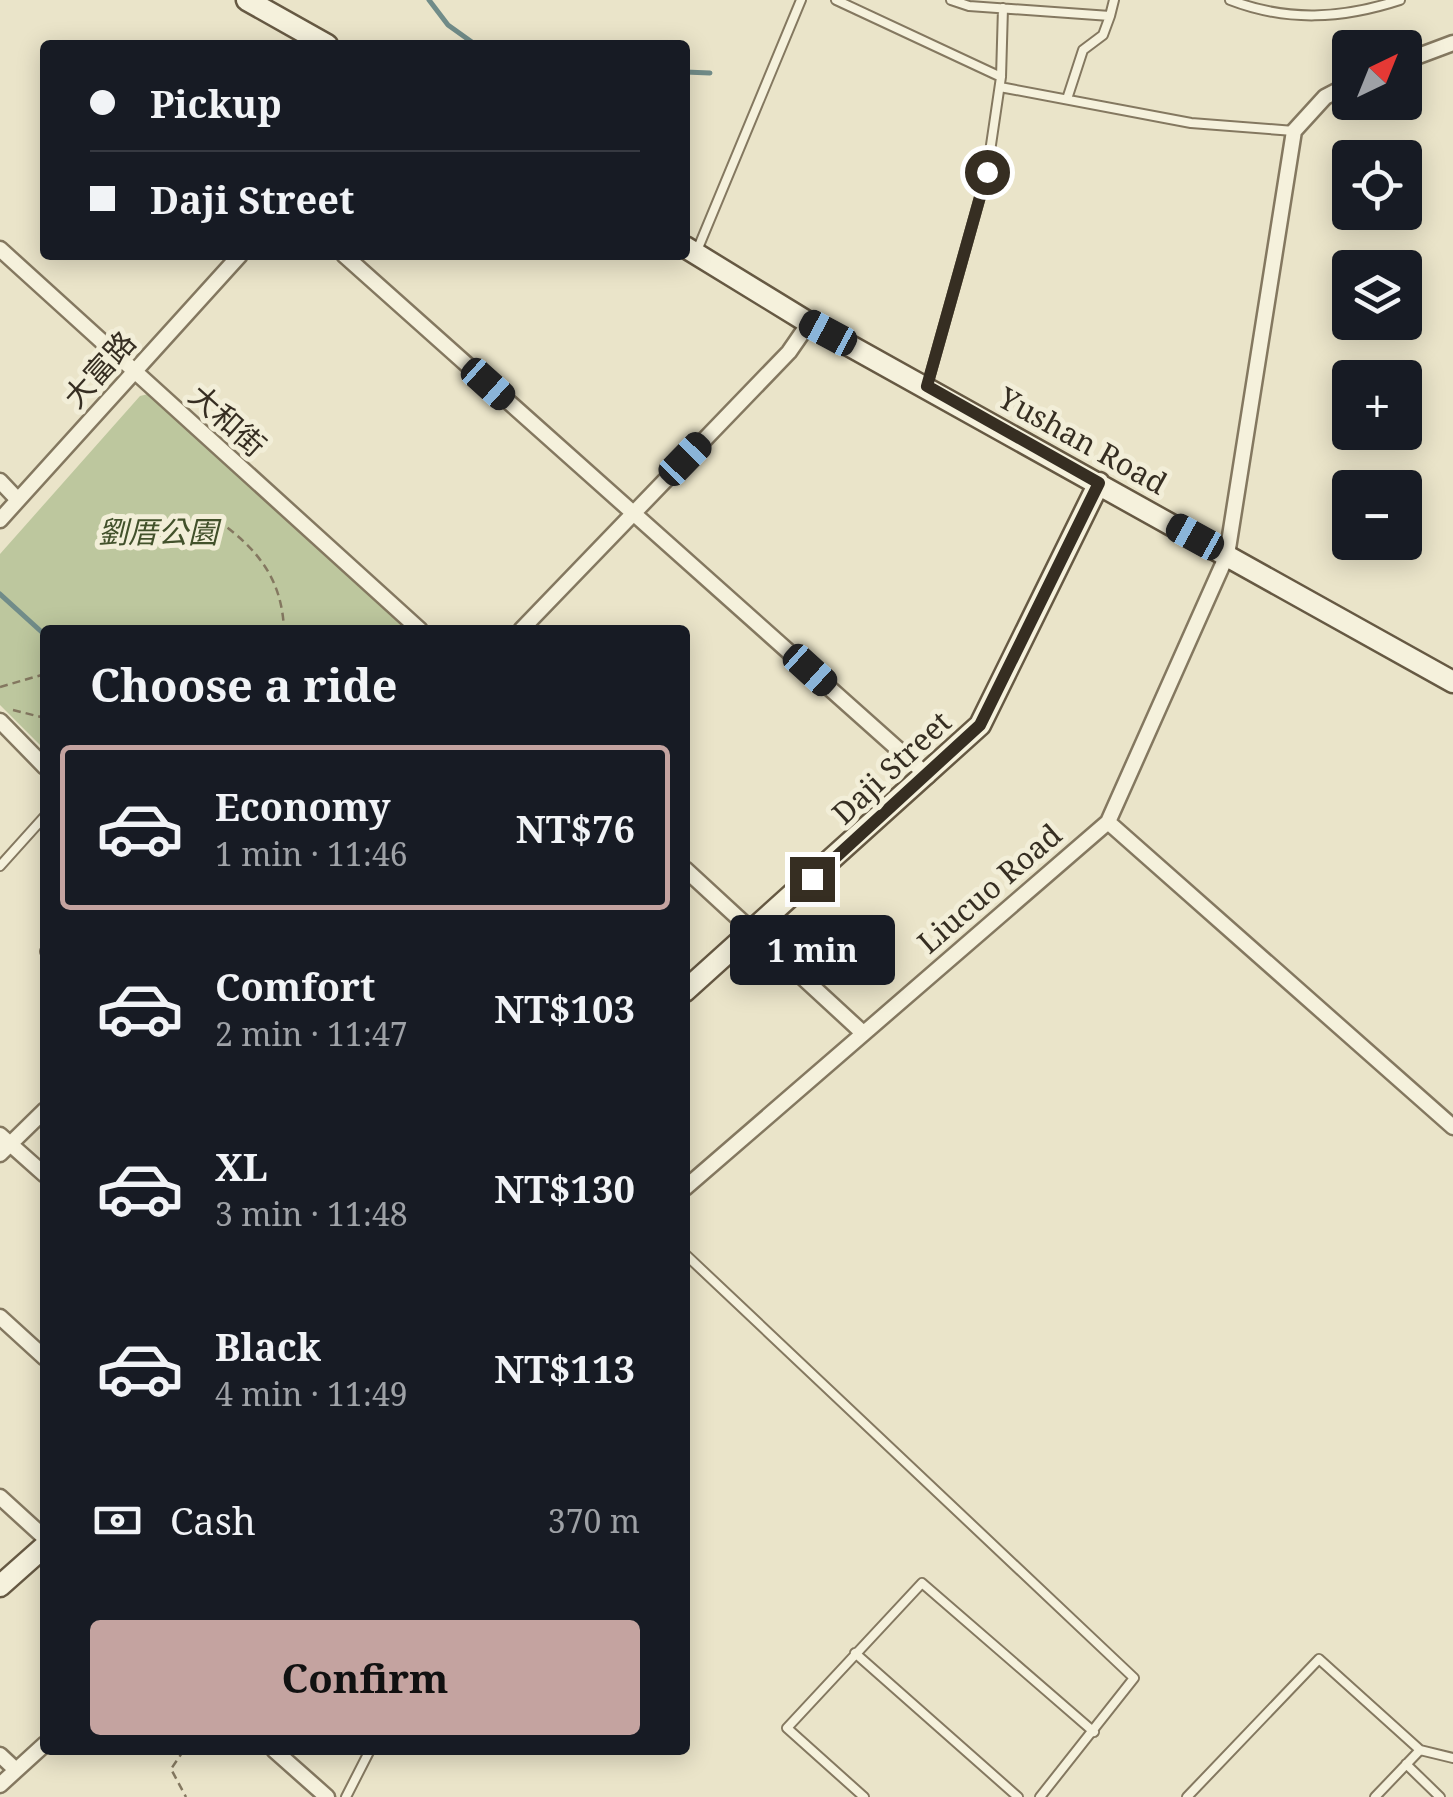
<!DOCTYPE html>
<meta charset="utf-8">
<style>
body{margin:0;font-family:"Noto Serif","Noto Sans TC",serif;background:#20242c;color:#f1f3f6;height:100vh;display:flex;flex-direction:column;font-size:38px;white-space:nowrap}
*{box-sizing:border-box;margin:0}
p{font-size:32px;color:#9ea1a6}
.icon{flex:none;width:55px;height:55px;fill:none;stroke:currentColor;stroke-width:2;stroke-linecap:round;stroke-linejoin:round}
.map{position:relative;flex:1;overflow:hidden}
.drawer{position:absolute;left:40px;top:625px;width:650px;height:1130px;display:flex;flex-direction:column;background:#171b24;border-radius:10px;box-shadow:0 5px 25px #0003}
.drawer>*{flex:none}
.guide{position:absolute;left:40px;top:40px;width:650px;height:220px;border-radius:10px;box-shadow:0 5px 25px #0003;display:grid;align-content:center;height:220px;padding:0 50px;background:#171b24}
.needle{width:65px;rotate:43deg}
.buttons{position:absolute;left:1332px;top:30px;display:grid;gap:20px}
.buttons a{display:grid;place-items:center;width:90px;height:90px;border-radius:10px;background:#171b24;box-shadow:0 5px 25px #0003;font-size:50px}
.end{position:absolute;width:45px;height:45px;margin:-22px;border:12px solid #362e22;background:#fff;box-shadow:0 0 0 5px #fff}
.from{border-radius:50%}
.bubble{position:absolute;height:70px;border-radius:10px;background:#171b24;box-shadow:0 5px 25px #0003;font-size:32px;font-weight:700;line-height:70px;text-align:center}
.car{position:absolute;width:30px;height:60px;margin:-30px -15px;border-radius:12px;box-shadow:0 0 8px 2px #0007;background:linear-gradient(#222 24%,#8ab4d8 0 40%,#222 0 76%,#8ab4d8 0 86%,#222 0)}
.guide b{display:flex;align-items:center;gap:35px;height:95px;font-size:38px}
.guide b+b{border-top:2px solid #363941}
.guide i{width:25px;height:25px;background:#f1f3f6}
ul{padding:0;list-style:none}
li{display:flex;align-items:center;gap:30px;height:165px;margin:0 20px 15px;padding:0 30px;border:5px solid transparent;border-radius:10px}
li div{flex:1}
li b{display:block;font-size:38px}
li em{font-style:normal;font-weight:700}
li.on{border-color:#c4a3a0}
li>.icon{width:90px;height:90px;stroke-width:1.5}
h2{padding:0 50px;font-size:45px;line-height:120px}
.pay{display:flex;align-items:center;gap:25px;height:110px;padding:0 50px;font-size:38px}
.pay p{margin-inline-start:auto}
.button{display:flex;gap:20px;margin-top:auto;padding:20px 50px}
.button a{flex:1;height:115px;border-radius:10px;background:#c4a3a0;color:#111;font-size:40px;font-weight:700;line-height:115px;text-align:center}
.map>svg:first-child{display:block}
.green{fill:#bdc79e}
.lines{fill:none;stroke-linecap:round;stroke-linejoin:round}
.stream{stroke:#718c89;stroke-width:5}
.lane-casing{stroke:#847860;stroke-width:12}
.street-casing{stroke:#847860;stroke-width:19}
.secondary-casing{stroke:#665943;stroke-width:25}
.path{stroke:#847860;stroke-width:2.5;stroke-dasharray:8 5;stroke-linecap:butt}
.lane{stroke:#f5f1dc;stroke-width:8}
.street{stroke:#f5f1dc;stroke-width:14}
.secondary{stroke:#f5f1dc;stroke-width:20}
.route{stroke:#362e22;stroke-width:12}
.labels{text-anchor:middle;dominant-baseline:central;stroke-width:10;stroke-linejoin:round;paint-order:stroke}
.street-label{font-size:30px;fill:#362e22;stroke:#f2eed8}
.park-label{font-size:30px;font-style:italic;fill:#42512b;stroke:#f2eed8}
</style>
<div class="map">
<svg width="1453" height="1797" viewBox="0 0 1453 1797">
<rect width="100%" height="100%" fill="#eae4c9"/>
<path class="green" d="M156,392l260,238h-371v120l-45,-45v-151l140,-158z"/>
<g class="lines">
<path class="stream" d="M429,0l19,25 28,20
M685,72l25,1
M0,594l45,41"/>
<defs>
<path id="lane" d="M836,0l165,77
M951,0l18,6 141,10 4,-16
M1230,0c57,22 112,19 170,0
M1000,87l191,36 103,8
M1067,99l16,-49 20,-15 7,-19
M696,253l105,-253
M927,386l60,-214 14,-95 2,-69
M0,866l45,-50
M45,952v-1
M685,1254l449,424 -94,119
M855,1653l163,144
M1406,1764l34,33
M346,1797l24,-47
M864,1797l-77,-69 135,-145 172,149
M1187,1797l132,-138 101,91 33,8
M1375,1797l45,-47"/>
<path id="street" d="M1405,61l48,-18
M0,249l420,381
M344,255l584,521
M0,481l18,19
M0,520l240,-265
M521,630l268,-278 20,-29
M0,721l45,46
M1108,822l345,305
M685,869l178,164
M0,1135l45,40
M0,1154l45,-44
M685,1188l423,-366 119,-267 67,-424 31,-34 25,-13
M0,1317l45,41
M0,1497l45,41
M274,1750l53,47
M0,1755l16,15
M0,1785l45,-41"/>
<path id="secondary" d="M247,0l80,45
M685,247l124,76 644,359
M685,991l295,-266 119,-242
M0,1586l45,-40"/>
</defs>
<use href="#lane" class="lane-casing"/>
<use href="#street" class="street-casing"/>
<use href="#secondary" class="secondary-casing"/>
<path class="path" d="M217,520c41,29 65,59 67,110
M0,687l45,-13
M13,710l32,8
M184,1750l-13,19 15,28"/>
<use href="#lane" class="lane"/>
<use href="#street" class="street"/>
<use href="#secondary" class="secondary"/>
</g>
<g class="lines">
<path class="route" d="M812,879l168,-154 119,-242 -172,-97 60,-214"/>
</g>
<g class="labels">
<g class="street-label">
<text transform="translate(99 369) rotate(-48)">大富路</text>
<text transform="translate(228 420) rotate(42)">大和街</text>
<text transform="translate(1083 440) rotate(29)">Yushan Road</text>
<text transform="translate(891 767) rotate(-43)">Daji Street</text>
<text transform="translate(989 888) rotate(-41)">Liucuo Road</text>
</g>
<g class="park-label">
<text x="158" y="531">劉厝公園</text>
</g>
</g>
</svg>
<div class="buttons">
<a><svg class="needle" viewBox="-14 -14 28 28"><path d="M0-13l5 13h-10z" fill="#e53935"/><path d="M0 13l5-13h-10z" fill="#9ea1a6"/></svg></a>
<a><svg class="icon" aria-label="locate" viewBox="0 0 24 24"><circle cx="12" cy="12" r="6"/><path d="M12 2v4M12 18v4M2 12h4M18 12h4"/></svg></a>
<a><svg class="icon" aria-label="layers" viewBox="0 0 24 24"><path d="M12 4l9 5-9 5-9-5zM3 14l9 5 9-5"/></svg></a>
<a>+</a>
<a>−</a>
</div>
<i class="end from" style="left:987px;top:172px"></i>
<i class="end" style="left:812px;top:879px"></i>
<div class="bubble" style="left:730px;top:915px;width:165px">1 min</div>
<i class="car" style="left:828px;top:333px;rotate:298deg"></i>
<i class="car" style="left:488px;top:384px;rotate:132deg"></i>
<i class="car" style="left:685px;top:459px;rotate:44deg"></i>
<i class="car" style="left:1195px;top:537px;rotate:299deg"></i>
<i class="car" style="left:810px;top:670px;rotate:132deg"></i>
<div class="guide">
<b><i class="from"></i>Pickup</b>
<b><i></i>Daji Street</b>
</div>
<section class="drawer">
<h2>Choose a ride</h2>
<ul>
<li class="on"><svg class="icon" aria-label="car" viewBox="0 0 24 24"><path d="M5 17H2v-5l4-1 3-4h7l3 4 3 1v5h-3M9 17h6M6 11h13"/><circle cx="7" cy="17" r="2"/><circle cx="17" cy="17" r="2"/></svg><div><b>Economy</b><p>1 min · 11:46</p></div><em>NT$76</em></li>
<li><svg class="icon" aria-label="car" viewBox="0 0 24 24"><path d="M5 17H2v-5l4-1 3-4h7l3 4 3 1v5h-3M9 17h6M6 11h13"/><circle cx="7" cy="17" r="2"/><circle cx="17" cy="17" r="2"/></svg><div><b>Comfort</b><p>2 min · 11:47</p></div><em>NT$103</em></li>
<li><svg class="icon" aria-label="car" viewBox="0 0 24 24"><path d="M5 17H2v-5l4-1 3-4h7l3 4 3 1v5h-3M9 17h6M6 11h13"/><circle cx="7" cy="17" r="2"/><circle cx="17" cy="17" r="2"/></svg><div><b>XL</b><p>3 min · 11:48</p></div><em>NT$130</em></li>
<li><svg class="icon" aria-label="car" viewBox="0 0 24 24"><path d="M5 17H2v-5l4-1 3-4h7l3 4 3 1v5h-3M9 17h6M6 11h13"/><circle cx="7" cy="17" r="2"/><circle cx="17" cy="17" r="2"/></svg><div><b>Black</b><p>4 min · 11:49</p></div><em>NT$113</em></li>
</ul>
<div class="pay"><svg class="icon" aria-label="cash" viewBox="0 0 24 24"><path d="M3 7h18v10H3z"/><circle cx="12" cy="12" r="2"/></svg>Cash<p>370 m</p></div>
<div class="button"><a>Confirm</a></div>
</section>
</div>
